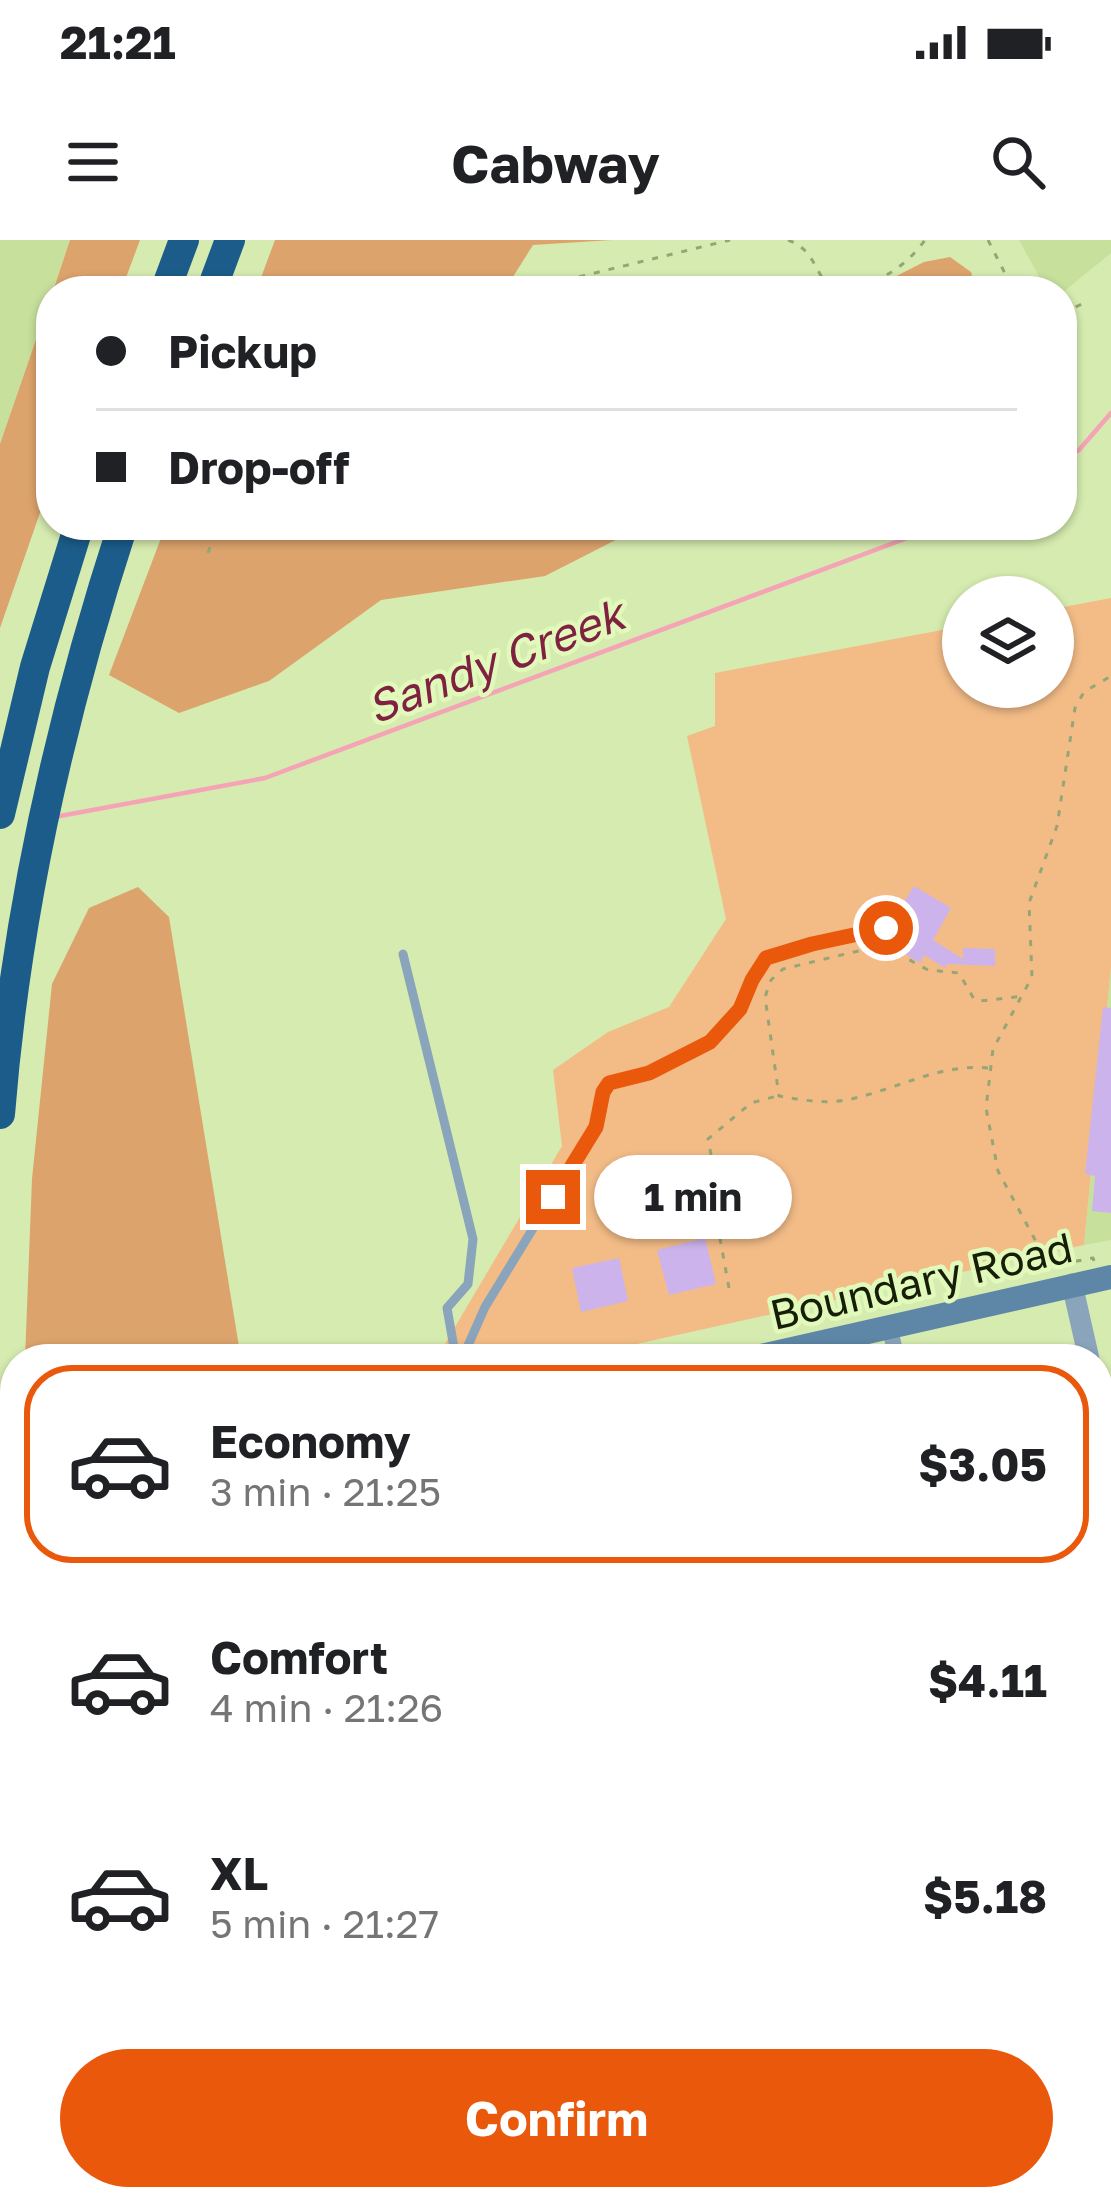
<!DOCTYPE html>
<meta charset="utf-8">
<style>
body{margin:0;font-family:"Golos Text",sans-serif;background:#f2f2f2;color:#202124;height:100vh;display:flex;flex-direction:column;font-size:45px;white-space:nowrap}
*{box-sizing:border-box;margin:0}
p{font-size:39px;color:#757577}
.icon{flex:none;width:66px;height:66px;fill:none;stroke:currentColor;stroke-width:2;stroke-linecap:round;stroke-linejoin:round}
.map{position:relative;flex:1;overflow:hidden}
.sheet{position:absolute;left:0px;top:1104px;width:1113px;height:867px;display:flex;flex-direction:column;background:#fff;border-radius:48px 48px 0 0;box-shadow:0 3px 9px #0004}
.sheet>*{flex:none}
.guide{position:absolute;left:36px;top:36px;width:1041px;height:264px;border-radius:48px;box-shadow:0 3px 9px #0004;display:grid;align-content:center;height:264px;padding:0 60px;background:#fff}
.fabs{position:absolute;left:942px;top:336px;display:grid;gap:24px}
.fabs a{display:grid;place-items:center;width:132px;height:132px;border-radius:50%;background:#fff;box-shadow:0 3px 9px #0004;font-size:60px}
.end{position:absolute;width:54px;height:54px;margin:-27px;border:15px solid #ea580c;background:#fff;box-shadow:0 0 0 6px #fff}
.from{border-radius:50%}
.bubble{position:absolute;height:84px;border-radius:42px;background:#fff;box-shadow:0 3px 9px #0004;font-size:39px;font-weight:700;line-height:84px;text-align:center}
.guide b{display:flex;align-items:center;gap:42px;height:114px;font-size:45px}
.guide b+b{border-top:3px solid #e0e0e0}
.guide i{width:30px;height:30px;background:#202124}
ul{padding:21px 0 0;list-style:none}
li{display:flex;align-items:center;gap:36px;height:198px;margin:0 24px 18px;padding:0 36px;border:6px solid transparent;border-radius:48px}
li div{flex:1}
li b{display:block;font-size:45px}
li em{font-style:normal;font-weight:700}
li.on{border-color:#ea580c}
li>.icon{width:108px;height:108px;stroke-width:1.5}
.cta{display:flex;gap:24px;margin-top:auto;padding:24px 60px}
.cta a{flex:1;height:138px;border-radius:72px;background:#ea580c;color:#fff;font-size:48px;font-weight:700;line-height:138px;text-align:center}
.status{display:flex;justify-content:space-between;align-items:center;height:84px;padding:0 60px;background:#fff;direction:ltr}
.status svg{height:33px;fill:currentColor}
header{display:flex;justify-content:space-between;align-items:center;height:156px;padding:0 60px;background:#fff;font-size:54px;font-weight:700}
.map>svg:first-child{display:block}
.built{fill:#c7e09c}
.green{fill:#f3bc87}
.forest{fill:#dca36c}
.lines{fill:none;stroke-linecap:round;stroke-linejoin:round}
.stream{stroke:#f5a4b6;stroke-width:4.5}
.building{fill:#ccb3ec}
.path{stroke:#95a676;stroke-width:3;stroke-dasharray:6 9;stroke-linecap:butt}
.service{stroke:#8aa4bb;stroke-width:9}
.minor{stroke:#8aa4bb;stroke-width:16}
.tertiary{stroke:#8aa4bb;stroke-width:21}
.secondary{stroke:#5e86a7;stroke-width:24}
.motorway{stroke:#1c5c8a;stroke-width:30}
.route{stroke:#ea580c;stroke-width:15}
.labels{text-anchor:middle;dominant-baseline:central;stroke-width:9;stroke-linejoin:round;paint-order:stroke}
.street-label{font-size:42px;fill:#171e07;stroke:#e2f9bc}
.water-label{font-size:45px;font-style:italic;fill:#7f2241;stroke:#e2f9bc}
</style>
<div class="status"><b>21:21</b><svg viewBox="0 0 49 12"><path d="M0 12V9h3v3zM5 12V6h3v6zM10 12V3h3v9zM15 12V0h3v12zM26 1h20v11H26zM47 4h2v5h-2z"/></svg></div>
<header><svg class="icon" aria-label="menu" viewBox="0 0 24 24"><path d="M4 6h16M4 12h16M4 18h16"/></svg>Cabway<svg class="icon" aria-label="search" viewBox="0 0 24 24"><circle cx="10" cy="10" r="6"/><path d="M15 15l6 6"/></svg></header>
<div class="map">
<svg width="1111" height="1970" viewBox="0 0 1111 1970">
<rect width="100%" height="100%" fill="#d5ebaf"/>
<path class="built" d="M0,0h70l-70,204z
M1019,0h92v13l-49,40 -15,-2z
M1111,727v273l-27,5z"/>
<path class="green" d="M1111,358v369l-27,278 -515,114h-133l126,-213 -9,-76 55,-38 61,-25 57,-88 -39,-183 28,-10v-53l248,-47v61h90v-78z
M116,1956h114l1,4 -7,10h-109z"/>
<path class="forest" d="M70,0h70l-19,51h-68z
M275,0h337l-79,5 -29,46h-248z
M950,17l21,15 6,19h-110l57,-29z
M51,56v185l-51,147v-184z
M166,285h479l-100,51 -164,24 -112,81 -90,32 -70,-38z
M138,647l31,30 72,442h-216l7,-180 20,-195 37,-76z"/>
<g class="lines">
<path class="stream" d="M1062,221l17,-11 32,-37
M60,576l205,-38 677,-253"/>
</g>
<path class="building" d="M914,646l37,22 -18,32 30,19v-11l32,1v17l-48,-2 -2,4 -21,-13 -4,8 -17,-10 9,-14 -6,-3 3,-6 -16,-10z
M1103,767l8,1v205l-19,-2 3,-35 -10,-2z
M705,998l11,46 -47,11 -12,-45z
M619,1018l9,43 -47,11 -9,-44z"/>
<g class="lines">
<path class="path" d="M788,0c27,10 26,32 44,51
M988,0l26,51
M521,51l209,-51
M845,51c33,-8 60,-23 80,-51
M1062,73l20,-9
M208,313l10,-28
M988,828c-49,-5 -94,23 -142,32 -23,4 -44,0 -67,-4l-14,-99 6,-17 12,-11 92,-22 18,4 35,19 31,3 15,26 6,2 44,-5
M1094,1021l-1,-3 -37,7 -9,-3 -49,-91 -12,-63 7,-59 39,-72 -3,-74 28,-77 18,-118 9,-16 27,-16
M729,1048l-10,-55 2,-26 -13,-68 43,-36 26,-7
M201,1970l6,-14"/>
<path class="service" d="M403,714l70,285 -5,45 -21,24 9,51
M462,1119l23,-52 110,-180 8,-35 6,-9 40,-10 61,-32 30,-32 18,-42 8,-8 115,-32 16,8"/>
<path class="minor" d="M889,1085l8,34
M1098,1615l13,-3
M1098,1800l13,-3
M250,1956l4,14
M444,1956l3,14
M639,1956l3,14
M855,1956l3,14
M1063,1956l4,14"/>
<path class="tertiary" d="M1072,1044l17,75
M1098,1157l13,56"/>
<path class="secondary" d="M748,1119l363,-82"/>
<path class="motorway" d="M165,51l19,-51
M211,51l19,-51
M0,574l35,-147 44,-142
M0,874c16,-202 60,-396 123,-589
M0,1237l15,189
M0,1845l15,-111
M17,1970l4,-14"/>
</g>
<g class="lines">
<path class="route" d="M553,957l43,-70 7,-35 6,-9 40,-10 61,-31 30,-33 12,-29 14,-22 46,-14 74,-16"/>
</g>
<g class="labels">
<g class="street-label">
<text transform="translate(921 1040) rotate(-13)">Boundary Road</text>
</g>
<g class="water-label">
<text transform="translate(495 420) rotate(-21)">Sandy Creek</text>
</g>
</g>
</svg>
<div class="fabs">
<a><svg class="icon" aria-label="layers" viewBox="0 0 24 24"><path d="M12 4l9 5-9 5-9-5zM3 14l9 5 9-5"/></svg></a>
</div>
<i class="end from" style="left:886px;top:688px"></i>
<i class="end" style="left:553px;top:957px"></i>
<div class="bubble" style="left:594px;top:915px;width:198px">1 min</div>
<div class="guide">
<b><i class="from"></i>Pickup</b>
<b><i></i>Drop-off</b>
</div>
<section class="sheet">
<ul>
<li class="on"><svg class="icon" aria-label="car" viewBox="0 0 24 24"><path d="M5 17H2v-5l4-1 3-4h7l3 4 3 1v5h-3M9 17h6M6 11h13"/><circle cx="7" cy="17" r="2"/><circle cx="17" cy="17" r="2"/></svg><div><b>Economy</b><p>3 min · 21:25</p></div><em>$3.05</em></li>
<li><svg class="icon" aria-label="car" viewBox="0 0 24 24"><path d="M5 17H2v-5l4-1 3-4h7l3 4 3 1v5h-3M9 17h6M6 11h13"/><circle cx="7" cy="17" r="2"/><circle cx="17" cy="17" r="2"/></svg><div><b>Comfort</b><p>4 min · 21:26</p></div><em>$4.11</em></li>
<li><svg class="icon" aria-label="car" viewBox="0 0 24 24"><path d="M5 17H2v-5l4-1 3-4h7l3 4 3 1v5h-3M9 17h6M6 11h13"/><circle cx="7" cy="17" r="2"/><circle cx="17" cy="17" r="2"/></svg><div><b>XL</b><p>5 min · 21:27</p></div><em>$5.18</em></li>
</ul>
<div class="cta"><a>Confirm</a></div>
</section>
</div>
